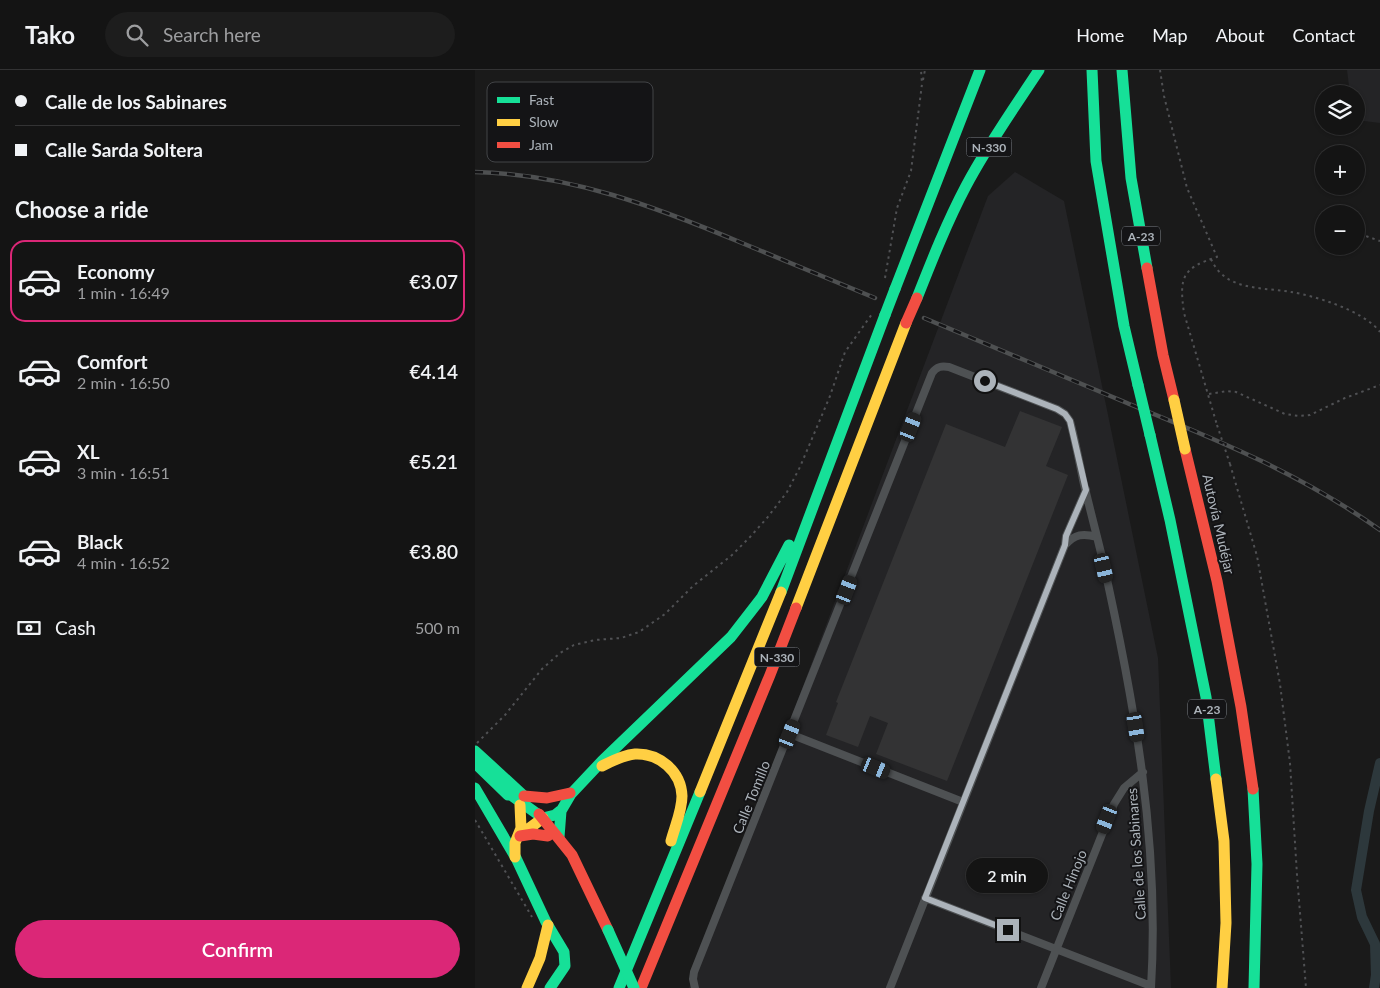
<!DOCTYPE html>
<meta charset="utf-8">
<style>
body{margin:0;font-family:Lato,sans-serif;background:#1d1d1d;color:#f1f3f6;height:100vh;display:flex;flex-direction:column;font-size:19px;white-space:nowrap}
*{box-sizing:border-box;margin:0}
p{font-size:16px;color:#9d9ea0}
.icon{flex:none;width:28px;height:28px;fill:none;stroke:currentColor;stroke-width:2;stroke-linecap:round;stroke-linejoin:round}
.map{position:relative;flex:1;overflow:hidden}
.drawer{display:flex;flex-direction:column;background:#141414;width:475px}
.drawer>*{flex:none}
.hud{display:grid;align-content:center;height:110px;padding:0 15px;background:#141414}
.controls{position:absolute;left:840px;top:15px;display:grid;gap:10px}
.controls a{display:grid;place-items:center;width:50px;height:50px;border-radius:50%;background:#141414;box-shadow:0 1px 4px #0004,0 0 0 1px #333334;font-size:25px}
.end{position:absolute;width:22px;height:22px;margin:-11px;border:6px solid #acb3ba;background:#111;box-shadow:0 0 0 2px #111}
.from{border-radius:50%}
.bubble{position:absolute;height:35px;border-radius:18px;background:#141414;box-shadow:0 1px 4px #0004,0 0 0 1px #333334;font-size:16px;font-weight:600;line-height:35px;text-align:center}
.car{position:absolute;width:15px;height:30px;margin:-15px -8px;border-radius:6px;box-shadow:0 0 4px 1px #0007;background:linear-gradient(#222 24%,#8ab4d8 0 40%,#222 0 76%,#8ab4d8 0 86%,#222 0)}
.hud b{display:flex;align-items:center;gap:18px;height:48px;font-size:19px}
.hud b+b{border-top:1px solid #333334}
.hud i{width:12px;height:12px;background:#f1f3f6}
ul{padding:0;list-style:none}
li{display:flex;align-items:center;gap:15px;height:82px;margin:0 10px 8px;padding:0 5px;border:2px solid transparent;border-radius:15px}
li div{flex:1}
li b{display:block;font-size:19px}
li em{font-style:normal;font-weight:600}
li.selected{border-color:#db2777}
li>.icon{width:45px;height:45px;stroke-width:1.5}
h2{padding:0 15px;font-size:22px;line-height:60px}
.pay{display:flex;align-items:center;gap:12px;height:55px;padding:0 15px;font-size:19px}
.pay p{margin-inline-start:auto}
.action{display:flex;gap:10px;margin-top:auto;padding:10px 15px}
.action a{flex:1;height:58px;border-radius:30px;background:#db2777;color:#fff;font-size:20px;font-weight:600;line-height:58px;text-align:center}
header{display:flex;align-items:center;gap:30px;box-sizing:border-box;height:70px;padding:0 25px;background:#141414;border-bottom:1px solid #333334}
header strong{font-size:24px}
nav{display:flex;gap:28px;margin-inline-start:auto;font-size:18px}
.search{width:350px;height:45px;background:#1d1d1d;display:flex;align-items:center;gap:12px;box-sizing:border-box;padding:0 18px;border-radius:28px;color:#9d9ea0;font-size:19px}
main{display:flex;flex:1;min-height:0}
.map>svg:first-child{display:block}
.built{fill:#242426}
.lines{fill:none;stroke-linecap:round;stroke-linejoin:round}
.canal{stroke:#2d383c;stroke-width:10}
.building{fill:#333334}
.path{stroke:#505154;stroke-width:2;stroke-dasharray:2.5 4;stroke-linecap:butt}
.street{stroke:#4e5153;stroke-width:8}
.fast{stroke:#16e098;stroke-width:11}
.slow{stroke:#ffcf43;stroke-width:11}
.jam{stroke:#f24e42;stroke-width:11}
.rail-casing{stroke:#4e5051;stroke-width:4.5}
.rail{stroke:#141416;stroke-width:2.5;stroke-dasharray:8;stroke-linecap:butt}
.path-bridge{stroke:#505154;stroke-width:2;stroke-dasharray:2.5 4;stroke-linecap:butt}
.fast-bridge{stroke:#16e098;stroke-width:11}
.slow-bridge{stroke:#ffcf43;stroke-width:11}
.jam-bridge{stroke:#f24e42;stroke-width:11}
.route{stroke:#acb3ba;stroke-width:6}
.labels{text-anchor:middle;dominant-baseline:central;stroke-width:4;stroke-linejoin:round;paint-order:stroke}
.shield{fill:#141416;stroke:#7e8389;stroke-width:1}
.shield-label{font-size:12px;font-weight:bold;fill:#acb3ba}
.street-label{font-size:14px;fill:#acb3ba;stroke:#141416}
.key{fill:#141416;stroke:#424447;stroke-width:1}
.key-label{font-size:14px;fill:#acb3ba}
</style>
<header>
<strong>Tako</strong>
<div class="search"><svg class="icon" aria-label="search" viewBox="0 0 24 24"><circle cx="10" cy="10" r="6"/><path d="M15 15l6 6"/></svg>Search here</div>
<nav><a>Home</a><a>Map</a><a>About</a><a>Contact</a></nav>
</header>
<main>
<section class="drawer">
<div class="hud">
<b><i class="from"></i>Calle de los Sabinares</b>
<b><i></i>Calle Sarda Soltera</b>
</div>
<h2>Choose a ride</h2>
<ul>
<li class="selected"><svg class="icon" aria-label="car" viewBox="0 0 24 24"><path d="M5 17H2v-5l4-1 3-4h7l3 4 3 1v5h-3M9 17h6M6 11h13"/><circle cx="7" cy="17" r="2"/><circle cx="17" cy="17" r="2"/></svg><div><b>Economy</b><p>1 min · 16:49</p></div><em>€3.07</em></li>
<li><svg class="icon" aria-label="car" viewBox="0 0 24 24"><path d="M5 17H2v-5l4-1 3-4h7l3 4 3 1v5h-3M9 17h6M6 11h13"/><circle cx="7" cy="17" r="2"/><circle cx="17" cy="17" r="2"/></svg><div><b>Comfort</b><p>2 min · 16:50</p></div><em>€4.14</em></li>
<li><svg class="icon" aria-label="car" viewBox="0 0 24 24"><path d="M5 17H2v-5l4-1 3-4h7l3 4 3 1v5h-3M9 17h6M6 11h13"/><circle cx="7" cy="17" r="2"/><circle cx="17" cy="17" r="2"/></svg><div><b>XL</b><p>3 min · 16:51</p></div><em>€5.21</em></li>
<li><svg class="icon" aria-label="car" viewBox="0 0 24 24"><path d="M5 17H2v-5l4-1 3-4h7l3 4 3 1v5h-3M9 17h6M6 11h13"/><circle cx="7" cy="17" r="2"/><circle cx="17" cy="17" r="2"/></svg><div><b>Black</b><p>4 min · 16:52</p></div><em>€3.80</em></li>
</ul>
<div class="pay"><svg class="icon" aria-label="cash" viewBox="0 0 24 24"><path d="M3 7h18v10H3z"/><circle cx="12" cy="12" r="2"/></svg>Cash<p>500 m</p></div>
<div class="action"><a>Confirm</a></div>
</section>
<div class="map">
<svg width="905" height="918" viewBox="0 0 905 918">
<rect width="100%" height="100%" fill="#1a1a1a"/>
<path class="built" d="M872,0h33v53l-24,-3v-26h-6z
M540,102l49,29 94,457 13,330h-482l299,-792z"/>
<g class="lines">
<path class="canal" d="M899,918l2,-13 -1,-31 -13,-27 -6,-27 13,-79 11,-48"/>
</g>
<path class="building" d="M545,341l42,16 -16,39 22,9 -121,306 -71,-27 12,-31 -18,-7 -12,31 -32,-12 12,-32 -2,-1 110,-278 59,23z"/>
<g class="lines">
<path class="path" d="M685,0l4,26 23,92 30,69c-35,11 -38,20 -33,56l33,112
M448,10l2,-10
M885,164l20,7
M736,189c14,32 50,28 80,33 25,4 73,19 89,40
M410,208l12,-70 14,-37 11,-87 -1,-14
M734,324l18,-3 9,1 49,22 14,2 11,-1 35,-17 35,-13
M755,394l27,92 23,128 10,79 7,112 9,113
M2,673l28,-28 37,-46 18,-16 14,-8 21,-5 26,-2 18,-6 26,-18 28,-28 39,-31 18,-18 17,-19 20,-26 13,-25 30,-71 15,-44 27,-38
M0,750l57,97"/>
<path class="street" d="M590,475c10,-11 18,-12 32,-8
M315,664l173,68
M450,828l226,88
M220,918l-2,-9 1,-7 238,-599c5,-7 10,-7 17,-6l108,42 8,5 5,7c5,19 9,39 13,59 6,26 13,52 19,77 32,142 58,285 49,431
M415,918l175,-443 1,-9 20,-46
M566,918l73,-184 10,-16 19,-16"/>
<path class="fast" d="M617,0l4,91 28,165 14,59
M647,0l9,108 16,90
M420,219l85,-219
M442,228c15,-38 30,-76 49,-112 21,-40 48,-78 73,-116
M675,365l20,85 36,177 10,82
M306,522l104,-277
M0,681l49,45
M0,693l33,32
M0,718l41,70 30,64 18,30 1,14 -15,22
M778,719l4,75 -3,124
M29,720l39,28 12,-3 5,-4
M84,767l2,-26 10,-17 31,-33 129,-124 31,-40 27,-52
M144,918l81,-196"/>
<path class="slow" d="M321,538l110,-285
M127,696c10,-5 21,-11 33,-12 24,-1 46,17 47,42 0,15 -7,30 -11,45
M741,709l8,62 2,82 -4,65
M225,722l81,-200
M44,766l24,-18
M40,787v-14l6,-15 -1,-23
M52,918l13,-30 8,-33"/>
<path class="jam" d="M672,198l16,87 11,45
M710,379l32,132 24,126 12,82
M49,726l23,2 23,-5
M64,744l33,41 36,75
M45,766l13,-2 15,2
M166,918l129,-313 26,-67"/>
<defs>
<path id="rail" d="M0,102c95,2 181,35 267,71 44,18 89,37 133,55
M449,248c68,28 135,57 203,85 90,37 173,70 253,127"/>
</defs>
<use href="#rail" class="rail-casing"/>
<use href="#rail" class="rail"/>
<path class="path-bridge" d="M742,355l13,39"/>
<path class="fast-bridge" d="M410,245l10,-26
M663,315l12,50
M133,860l26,58"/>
<path class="slow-bridge" d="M699,330l11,49"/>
<path class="jam-bridge" d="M431,253l11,-25"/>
</g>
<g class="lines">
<path class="route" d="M510,311l72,28 8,5 5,7 16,69 -20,46 -1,9 -140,353 83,32"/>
</g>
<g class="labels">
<g class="shield">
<rect x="491.5" y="67.5" width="45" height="19" rx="4"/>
<rect x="647" y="156.5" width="38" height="19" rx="4"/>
<rect x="279.5" y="577.5" width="45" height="19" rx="4"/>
<rect x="713" y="629.5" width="38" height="19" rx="4"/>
</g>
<g class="shield-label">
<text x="514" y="77">N-330</text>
<text x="666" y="166">A-23</text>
<text x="302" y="587">N-330</text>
<text x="732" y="639">A-23</text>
</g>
<g class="street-label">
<text transform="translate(744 454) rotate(77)">Autovía Mudéjar</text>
<text transform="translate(276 727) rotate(-68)">Calle Tomillo</text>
<text transform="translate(661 784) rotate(-94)">Calle de los Sabinares</text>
<text transform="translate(593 815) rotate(-68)">Calle Hinojo</text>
</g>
</g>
<rect x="12" y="12" width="166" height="80" rx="8" class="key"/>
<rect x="22" y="27" width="23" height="6" fill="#16e098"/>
<rect x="22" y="49" width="23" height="7" fill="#ffcf43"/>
<rect x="22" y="72" width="23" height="6" fill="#f24e42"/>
<g class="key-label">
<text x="54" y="35">Fast</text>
<text x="54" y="57">Slow</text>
<text x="54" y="80">Jam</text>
</g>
</svg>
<div class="controls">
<a><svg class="icon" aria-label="layers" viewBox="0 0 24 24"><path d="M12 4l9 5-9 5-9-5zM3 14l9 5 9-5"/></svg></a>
<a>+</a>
<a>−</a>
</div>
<i class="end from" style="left:510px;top:311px"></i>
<i class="end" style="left:533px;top:860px"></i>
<div class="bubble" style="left:491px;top:788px;width:82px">2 min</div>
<i class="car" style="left:436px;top:357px;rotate:22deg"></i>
<i class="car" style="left:629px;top:498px;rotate:167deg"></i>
<i class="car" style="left:372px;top:520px;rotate:21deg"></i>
<i class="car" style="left:661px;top:657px;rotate:171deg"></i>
<i class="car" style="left:315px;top:664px;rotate:22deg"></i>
<i class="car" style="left:401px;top:698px;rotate:112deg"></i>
<i class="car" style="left:632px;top:749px;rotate:201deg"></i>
</div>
</main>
